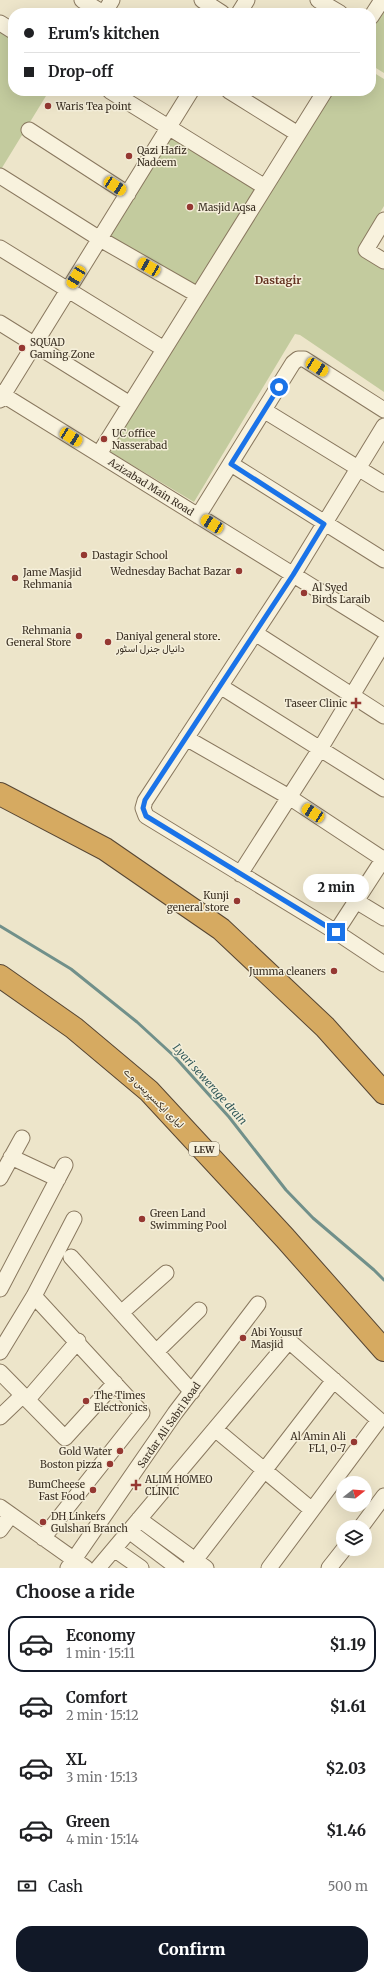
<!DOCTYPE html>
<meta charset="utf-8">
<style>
body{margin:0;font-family:Merriweather,Vazirmatn,serif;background:#f6f6f6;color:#202124;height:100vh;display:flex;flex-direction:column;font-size:15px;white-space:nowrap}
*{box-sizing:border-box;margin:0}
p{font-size:13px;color:#757577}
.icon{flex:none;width:22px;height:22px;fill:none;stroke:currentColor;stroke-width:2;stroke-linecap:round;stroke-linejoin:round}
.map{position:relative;height:1568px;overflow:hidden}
.drawer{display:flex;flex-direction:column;background:#fff;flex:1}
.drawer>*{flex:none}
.hud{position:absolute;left:8px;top:8px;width:368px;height:88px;border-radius:16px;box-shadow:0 4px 16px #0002;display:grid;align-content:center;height:88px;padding:0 16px;background:#fff}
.needle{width:26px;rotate:73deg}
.buttons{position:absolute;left:336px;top:1476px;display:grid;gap:8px}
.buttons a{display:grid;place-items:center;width:36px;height:36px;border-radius:50%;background:#fff;box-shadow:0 4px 16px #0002;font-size:20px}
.end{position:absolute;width:18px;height:18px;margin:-9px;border:5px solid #1a73e8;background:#fff;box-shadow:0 0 0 2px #fff}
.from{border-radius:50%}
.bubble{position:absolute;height:28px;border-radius:14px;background:#fff;box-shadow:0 4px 16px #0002;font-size:13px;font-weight:800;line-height:28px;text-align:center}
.car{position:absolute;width:12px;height:24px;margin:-12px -6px;border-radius:5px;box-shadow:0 0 3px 1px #0007;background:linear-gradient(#f5c518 24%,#345 0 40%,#f5c518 0 76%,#345 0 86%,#f5c518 0)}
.hud b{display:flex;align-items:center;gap:14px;height:38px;font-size:15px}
.hud b+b{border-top:1px solid #e0e0e0}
.hud i{width:10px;height:10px;background:#202124}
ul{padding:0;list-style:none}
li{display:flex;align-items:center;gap:12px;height:56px;margin:0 8px 6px;padding:0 8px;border:2px solid transparent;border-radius:16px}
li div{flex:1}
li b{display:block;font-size:15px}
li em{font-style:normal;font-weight:800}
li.on{border-color:#111827}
li>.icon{width:36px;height:36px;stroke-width:1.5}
h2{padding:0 16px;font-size:18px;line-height:48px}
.pay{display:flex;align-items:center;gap:10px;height:44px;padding:0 16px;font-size:15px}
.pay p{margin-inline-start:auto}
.primary-button{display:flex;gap:8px;margin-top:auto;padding:8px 16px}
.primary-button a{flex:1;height:46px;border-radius:16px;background:#111827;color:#fff;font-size:16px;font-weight:800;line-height:46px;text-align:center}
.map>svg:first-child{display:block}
.green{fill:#c3cb9e}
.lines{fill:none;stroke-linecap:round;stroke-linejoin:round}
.stream{stroke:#71908a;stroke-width:3}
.minor-casing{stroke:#89785f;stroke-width:17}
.highway-casing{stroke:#574633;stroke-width:24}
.minor{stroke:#f8f2dd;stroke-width:15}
.highway{stroke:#d6aa61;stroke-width:22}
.route{stroke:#1a73e8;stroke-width:5}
.poi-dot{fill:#953832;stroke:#f5efda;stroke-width:1.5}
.labels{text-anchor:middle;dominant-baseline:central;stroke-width:3;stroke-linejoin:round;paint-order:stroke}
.shield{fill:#f5efda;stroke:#726959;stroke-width:1}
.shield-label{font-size:9px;font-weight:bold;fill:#3a2f22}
.poi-label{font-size:10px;fill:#3a2f22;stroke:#f5efda;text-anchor:start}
.street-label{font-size:10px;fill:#3a2f22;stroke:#f5efda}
.neighbourhood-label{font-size:11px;font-weight:bold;fill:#653523;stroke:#f5efda}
.water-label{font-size:11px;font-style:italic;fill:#325959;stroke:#f5efda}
</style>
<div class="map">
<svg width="384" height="1568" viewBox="0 0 384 1568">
<rect width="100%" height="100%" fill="#ede5ca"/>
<path class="green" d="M384,5v68l-13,-8v-39z
M0,26l13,8v57h36l-49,80z
M371,71l13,8v127l-23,38 -1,9 24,16v123l-84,-57 -5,-1 -101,168 -87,-52 224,-359h40z
M169,127l96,60 -67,108 -98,-56z"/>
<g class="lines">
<path class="stream" d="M0,926l71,43 66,53 37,34 55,61 57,73 27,28 61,52 10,10"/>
<defs>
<path id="minor" d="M82,0l21,13
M202,0l20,13
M318,0l22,13
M104,13l8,-13
M239,13l8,-13
M371,17l11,-17
M0,23l13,8
M110,91l155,96
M229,91l69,43
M29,130l99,64
M0,176l100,63 98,56
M384,220l-18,30 18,11
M0,248l164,101
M0,323l130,81
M0,393l384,238
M0,400l191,-309
M265,411l119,73
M384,426l-91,149 -148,226 -2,7 3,8 190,116 48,32
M99,454l226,-363
M231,464l153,96
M198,516l95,-153 5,-4h6l80,51
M255,633l129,83
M220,686l164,103
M186,738l103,59 94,62
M240,874l80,-125 64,-107
M356,901l28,17
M336,932l48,-74
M11,1157l47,22
M0,1178l22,-40
M71,1257l121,135
M0,1289l65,-124
M34,1296l108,117 -99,125
M121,1313l45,-40
M0,1352l34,-56 40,-77
M156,1352l43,-42
M0,1372l65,66 50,-55
M28,1399l50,-58
M0,1417l23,-22
M215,1429l97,81
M0,1507l86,61
M139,1519l67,49
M361,1527l23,-31
M0,1530l11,-15
M129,1531l49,37
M114,1549l27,19
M68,1568l107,-155 83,-109
M98,1568l191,-227 90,79 -110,148
M189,1568l145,-188
M329,1568l15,-19"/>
<path id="highway" d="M0,794l105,55 116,80 104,98 59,66
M0,976l74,52 75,63 136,147 99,112"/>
</defs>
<use href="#minor" class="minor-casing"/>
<use href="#highway" class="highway-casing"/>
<use href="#minor" class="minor"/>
<use href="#highway" class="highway"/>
</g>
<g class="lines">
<path class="route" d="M279,387l-48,77 93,60 -31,51 -148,225 -2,8 3,8 190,116"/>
</g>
<g class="poi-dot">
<circle cx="48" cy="106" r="4"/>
<circle cx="129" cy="156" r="4"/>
<circle cx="190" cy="207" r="4"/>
<circle cx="22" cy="348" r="4"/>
<circle cx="104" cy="439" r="4"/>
<circle cx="84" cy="555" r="4"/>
<circle cx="239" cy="571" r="4"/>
<circle cx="15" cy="578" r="4"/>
<circle cx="304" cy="593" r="4"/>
<circle cx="79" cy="636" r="4"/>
<circle cx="108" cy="642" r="4"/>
<path d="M354 697h4v4h4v4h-4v4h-4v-4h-4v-4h4z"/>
<circle cx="237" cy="901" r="4"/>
<circle cx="334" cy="971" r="4"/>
<circle cx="142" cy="1219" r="4"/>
<circle cx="243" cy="1338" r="4"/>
<circle cx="86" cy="1401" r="4"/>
<circle cx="354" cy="1442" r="4"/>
<circle cx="120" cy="1451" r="4"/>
<circle cx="110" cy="1464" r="4"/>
<path d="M134 1479h4v4h4v4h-4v4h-4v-4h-4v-4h4z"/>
<circle cx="93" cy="1490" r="4"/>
<circle cx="43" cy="1522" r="4"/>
</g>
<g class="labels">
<rect class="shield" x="189" y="1142" width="30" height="14" rx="3"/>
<g class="shield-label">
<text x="204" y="1149">LEW</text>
</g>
<g class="poi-label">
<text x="56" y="106">Waris Tea point</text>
<text x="137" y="150">Qazi Hafiz<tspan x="137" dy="12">Nadeem</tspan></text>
<text x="198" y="207">Masjid Aqsa</text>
<text x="30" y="342">SQUAD<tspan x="30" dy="12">Gaming Zone</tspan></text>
<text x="112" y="433">UC office<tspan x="112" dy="12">Nasserabad</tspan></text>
<text x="92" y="555">Dastagir School</text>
<text x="231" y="571" text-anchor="end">Wednesday Bachat Bazar</text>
<text x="23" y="572">Jame Masjid<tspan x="23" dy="12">Rehmania</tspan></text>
<text x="312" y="587">Al Syed<tspan x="312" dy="12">Birds Laraib</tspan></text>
<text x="71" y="630" text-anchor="end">Rehmania<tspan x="71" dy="12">General Store</tspan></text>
<text x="116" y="636">Daniyal general store۔<tspan x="116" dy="12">دانیال جنرل اسٹور</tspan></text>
<text x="347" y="703" text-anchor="end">Taseer Clinic</text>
<text x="229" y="895" text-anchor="end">Kunji<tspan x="229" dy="12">general store</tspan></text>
<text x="326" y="971" text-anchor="end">Jumma cleaners</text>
<text x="150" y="1213">Green Land<tspan x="150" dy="12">Swimming Pool</tspan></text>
<text x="251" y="1332">Abi Yousuf<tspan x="251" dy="12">Masjid</tspan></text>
<text x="94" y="1395">The Times<tspan x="94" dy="12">Electronics</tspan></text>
<text x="346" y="1436" text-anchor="end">Al Amin Ali<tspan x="346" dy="12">FL1, 0-7</tspan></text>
<text x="112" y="1451" text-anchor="end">Gold Water</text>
<text x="102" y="1464" text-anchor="end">Boston pizza</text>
<text x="145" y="1479">ALIM HOMEO<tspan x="145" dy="12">CLINIC</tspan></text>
<text x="85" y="1484" text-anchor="end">BumCheese<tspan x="85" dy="12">Fast Food</tspan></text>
<text x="51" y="1516">DH Linkers<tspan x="51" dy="12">Gulshan Branch</tspan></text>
</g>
<g class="street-label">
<text transform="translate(151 487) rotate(32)">Azizabad Main Road</text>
<text transform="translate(154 1098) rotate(45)">لیاری ایکسپریس وے</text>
<text transform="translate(169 1425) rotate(-55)">Sardar Ali Sabri Road</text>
</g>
<g class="neighbourhood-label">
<text x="278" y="280">Dastagir</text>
</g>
<g class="water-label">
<text transform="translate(210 1084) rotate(48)">Lyari sewerage drain</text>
</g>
</g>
</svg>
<div class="buttons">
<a><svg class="needle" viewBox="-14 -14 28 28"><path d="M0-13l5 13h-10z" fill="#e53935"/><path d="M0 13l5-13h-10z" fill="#757577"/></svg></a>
<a><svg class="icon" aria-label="layers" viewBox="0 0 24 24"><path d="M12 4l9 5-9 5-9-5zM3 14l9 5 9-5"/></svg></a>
</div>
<i class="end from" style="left:279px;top:387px"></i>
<i class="end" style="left:336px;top:932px"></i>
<div class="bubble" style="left:303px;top:874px;width:66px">2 min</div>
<i class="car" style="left:115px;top:186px;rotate:123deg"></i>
<i class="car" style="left:149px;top:267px;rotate:300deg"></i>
<i class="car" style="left:76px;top:277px;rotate:212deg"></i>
<i class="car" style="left:317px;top:367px;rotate:122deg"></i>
<i class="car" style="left:71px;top:437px;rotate:122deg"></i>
<i class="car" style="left:212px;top:524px;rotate:302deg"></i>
<i class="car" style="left:313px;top:813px;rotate:303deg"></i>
<div class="hud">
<b><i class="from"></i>Erum's kitchen</b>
<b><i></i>Drop-off</b>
</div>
</div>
<section class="drawer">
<h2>Choose a ride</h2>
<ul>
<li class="on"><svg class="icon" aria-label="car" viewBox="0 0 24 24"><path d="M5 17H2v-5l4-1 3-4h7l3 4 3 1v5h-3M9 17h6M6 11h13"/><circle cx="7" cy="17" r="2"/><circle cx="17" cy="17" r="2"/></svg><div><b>Economy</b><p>1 min · 15:11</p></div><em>$1.19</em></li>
<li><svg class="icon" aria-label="car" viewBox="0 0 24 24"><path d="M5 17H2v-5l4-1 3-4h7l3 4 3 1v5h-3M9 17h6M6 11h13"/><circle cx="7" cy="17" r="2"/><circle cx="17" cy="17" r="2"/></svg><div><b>Comfort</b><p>2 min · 15:12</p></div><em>$1.61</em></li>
<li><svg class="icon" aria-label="car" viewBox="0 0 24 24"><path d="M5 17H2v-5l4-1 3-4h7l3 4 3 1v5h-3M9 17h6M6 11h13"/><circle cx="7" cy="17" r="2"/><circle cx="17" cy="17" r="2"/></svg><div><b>XL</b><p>3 min · 15:13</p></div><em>$2.03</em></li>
<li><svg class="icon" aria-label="car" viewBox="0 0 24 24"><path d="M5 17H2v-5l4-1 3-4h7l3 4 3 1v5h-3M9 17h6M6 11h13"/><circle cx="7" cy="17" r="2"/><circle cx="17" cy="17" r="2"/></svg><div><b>Green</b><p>4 min · 15:14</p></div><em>$1.46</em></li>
</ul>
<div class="pay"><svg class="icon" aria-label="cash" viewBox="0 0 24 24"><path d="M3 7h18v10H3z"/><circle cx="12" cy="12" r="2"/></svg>Cash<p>500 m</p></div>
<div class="primary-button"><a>Confirm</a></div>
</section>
